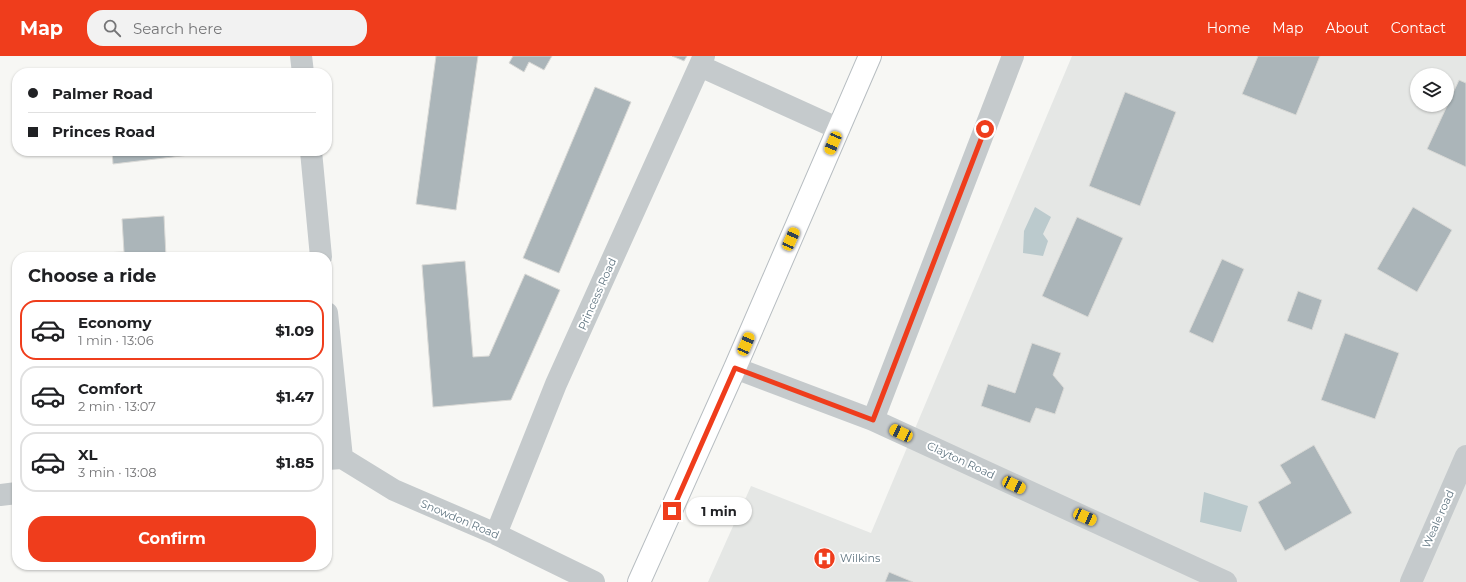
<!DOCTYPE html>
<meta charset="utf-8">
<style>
body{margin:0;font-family:Montserrat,sans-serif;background:#f2f2f2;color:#202124;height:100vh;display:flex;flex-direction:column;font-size:15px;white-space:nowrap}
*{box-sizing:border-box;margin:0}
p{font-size:13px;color:#757577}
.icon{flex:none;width:22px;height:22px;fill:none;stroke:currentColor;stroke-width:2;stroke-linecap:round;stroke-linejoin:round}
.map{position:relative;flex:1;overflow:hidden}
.drawer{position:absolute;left:12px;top:196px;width:320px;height:318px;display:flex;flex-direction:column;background:#fff;border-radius:16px;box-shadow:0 1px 3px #0004}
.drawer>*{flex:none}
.banner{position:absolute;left:12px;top:12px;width:320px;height:88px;border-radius:16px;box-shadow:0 1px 3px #0004;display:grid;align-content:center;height:88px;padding:0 16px;background:#fff}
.tools{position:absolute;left:1410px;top:12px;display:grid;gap:8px}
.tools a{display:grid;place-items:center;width:44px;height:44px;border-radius:50%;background:#fff;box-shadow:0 1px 3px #0004;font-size:20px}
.end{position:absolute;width:18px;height:18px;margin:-9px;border:5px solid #ef3d1c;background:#fff;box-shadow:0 0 0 2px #fff}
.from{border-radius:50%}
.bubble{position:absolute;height:28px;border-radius:14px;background:#fff;box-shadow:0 1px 3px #0004;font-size:13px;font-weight:700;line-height:28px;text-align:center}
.car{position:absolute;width:12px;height:24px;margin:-12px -6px;border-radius:5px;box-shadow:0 0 3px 1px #0007;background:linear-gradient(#f5c518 24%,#345 0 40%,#f5c518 0 76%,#345 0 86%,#f5c518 0)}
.banner b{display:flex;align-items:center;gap:14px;height:38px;font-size:15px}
.banner b+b{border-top:1px solid #e0e0e0}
.banner i{width:10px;height:10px;background:#202124}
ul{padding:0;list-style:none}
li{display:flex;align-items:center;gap:12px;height:60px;margin:0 8px 6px;padding:0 8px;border:2px solid #e0e0e0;border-radius:16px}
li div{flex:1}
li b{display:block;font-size:15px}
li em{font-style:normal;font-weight:700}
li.current{border-color:#ef3d1c}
li>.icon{width:36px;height:36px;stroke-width:1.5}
h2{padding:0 16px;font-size:18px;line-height:48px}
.primary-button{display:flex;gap:8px;margin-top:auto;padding:8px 16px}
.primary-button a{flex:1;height:46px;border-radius:16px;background:#ef3d1c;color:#fff;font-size:16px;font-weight:700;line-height:46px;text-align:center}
header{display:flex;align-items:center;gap:24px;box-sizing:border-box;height:56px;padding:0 20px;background:#ef3d1c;color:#fff}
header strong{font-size:19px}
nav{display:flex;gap:22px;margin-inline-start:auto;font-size:14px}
.search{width:280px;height:36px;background:#f2f2f2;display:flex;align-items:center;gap:10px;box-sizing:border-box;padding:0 14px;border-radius:16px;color:#757577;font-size:15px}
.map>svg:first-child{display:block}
.built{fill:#e5e7e5;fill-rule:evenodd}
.water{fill:#bbcacd}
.building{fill:#abb5b9;stroke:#d9d9d6}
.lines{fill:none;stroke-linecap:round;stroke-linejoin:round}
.secondary-casing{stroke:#b7bdc1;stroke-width:24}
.street{stroke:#c5cacc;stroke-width:22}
.secondary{stroke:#fff;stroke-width:22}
.route{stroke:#ef3d1c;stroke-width:5}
.labels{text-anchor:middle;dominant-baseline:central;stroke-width:4;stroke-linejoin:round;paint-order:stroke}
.street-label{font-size:11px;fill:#607581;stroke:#fff}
.poi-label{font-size:11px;fill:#607581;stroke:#fff;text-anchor:start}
</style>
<header>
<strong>Map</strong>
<div class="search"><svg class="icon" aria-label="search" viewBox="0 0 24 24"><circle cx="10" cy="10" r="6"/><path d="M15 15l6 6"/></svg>Search here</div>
<nav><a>Home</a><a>Map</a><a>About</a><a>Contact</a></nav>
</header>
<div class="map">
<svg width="1466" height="526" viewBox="0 0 1466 526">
<rect width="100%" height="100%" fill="#f7f7f4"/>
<path class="built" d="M1072,0h394v526h-758l43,-96 120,47zM1417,19h30v30h-30z"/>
<path class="water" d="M1035,151l16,10 -8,17 5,7 -5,15 -20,-3 1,-22z
M1204,436l44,14 -7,26 -41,-10z"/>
<path class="building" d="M436,0h42l-22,154 -40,-6z
M513,0h39l-8,14 -15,-8 -5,10 -15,-9z
M672,0h15l-3,5z
M1258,0h62l-24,59 -54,-21z
M1459,24l7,3v84l-39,-18z
M595,31l36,15 -72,171 -36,-15z
M1125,36l51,20 -36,94 -51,-20z
M112,95h86v3l-85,10z
M1413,151l39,23 -35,62 -40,-23z
M164,160l2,41h-63v-4l21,-1 -2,-33z
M1077,161l46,21 -35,79 -46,-21z
M1222,203l22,10 -31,74 -24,-11z
M465,205l8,96 16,-1 36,-82 35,16 -49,110 -78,7 -11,-142z
M1298,235l24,9 -10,30 -25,-9z
M1345,277l54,20 -24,66 -54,-19z
M1032,287l29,10 -8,22 11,13 -9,26 -19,-6 -6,15 -49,-17 7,-22 27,9z
M1314,389l38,68 -67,38 -27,-49 33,-19 -11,-18z
M889,516l24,10h-28z"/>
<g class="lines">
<defs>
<path id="secondary" d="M639,526l96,-214 135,-312"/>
</defs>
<use href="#secondary" class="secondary-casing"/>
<path class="street" d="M301,0l2,17
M700,10l139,63
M311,95l10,106
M327,257l15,145
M735,312l138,52 353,162
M873,364l140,-364
M327,403l15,-1 52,32 102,44 98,48
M0,439l17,-2
M496,478l60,-150 148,-328
M1411,526l55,-126"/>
<use href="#secondary" class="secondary"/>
</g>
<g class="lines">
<path class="route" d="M672,455l63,-143 138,52 112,-291"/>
</g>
<defs>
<symbol id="hospital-disc" viewBox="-11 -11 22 22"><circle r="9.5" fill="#ef3d1c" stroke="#fff"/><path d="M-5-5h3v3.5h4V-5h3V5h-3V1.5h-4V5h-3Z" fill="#fff"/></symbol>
</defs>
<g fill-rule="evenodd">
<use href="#hospital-disc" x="812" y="490" width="25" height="25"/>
</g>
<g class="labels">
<g class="street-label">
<text transform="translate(597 238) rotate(-66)">Princess Road</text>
<text transform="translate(961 404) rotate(25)">Clayton Road</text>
<text transform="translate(460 463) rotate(23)">Snowdon Road</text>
<text transform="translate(1438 463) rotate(-66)">Weale road</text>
</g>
<g class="poi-label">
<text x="840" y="502">Wilkins</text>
</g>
</g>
</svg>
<div class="tools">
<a><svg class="icon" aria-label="layers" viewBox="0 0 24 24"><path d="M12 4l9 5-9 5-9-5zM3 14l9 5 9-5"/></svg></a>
</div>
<i class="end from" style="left:985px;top:73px"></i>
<i class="end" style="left:672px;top:455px"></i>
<div class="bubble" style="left:686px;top:441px;width:66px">1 min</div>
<i class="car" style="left:833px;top:87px;rotate:203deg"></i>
<i class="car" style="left:791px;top:183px;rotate:24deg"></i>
<i class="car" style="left:746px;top:288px;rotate:23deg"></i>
<i class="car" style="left:901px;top:377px;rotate:295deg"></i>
<i class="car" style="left:1014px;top:429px;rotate:115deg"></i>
<i class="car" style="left:1085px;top:461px;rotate:114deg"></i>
<div class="banner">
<b><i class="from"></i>Palmer Road</b>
<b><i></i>Princes Road</b>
</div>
<section class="drawer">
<h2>Choose a ride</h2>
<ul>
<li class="current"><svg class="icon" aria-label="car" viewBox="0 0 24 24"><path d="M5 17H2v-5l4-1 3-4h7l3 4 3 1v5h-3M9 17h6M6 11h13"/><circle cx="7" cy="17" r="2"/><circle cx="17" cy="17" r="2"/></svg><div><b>Economy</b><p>1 min · 13:06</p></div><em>$1.09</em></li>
<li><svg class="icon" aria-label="car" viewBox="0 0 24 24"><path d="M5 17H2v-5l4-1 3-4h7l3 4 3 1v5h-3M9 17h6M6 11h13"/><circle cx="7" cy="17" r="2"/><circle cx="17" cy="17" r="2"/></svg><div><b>Comfort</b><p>2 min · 13:07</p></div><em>$1.47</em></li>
<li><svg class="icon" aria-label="car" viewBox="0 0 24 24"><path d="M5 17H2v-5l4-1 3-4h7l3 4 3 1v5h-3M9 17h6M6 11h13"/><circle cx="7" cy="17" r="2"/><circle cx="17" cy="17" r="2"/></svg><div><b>XL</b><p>3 min · 13:08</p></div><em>$1.85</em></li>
</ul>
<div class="primary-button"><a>Confirm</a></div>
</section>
</div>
